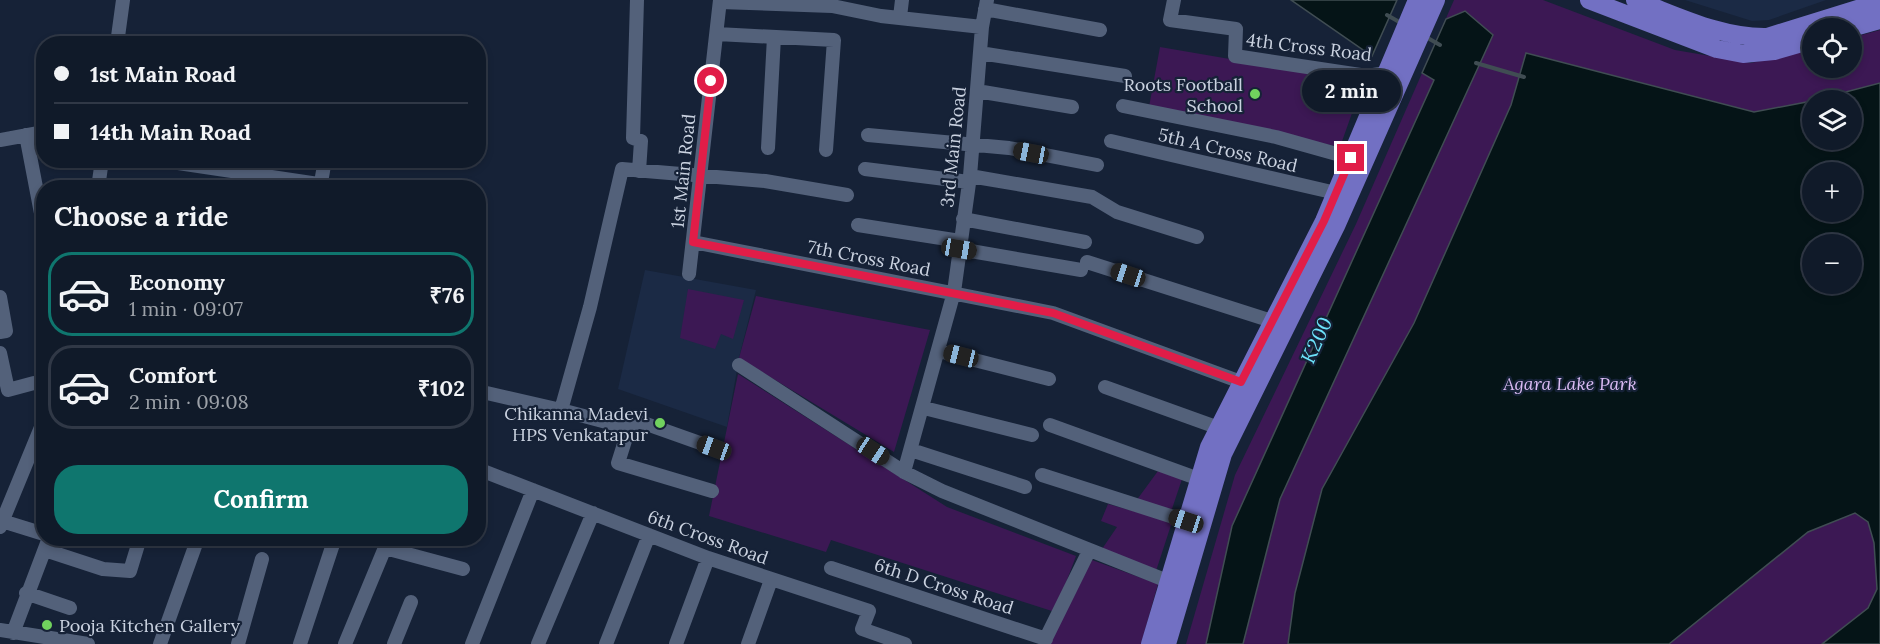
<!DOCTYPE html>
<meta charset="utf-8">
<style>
body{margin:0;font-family:Lora,serif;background:#1e2735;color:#f1f3f6;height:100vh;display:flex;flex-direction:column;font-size:22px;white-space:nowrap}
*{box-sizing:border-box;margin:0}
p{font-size:20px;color:#9ca1a8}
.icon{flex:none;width:33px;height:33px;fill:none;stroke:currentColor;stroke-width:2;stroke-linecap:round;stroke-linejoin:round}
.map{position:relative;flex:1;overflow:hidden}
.sheet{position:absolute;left:36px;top:180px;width:450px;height:366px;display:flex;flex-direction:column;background:#101a29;border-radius:24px;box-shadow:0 3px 9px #0003,0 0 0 2px #303846}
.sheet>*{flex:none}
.hud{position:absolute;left:36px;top:36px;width:450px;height:132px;border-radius:24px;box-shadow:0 3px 9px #0003,0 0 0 2px #303846;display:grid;align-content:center;height:132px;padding:0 18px;background:#101a29}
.tools{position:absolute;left:1802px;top:18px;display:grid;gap:12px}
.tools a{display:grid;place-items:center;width:60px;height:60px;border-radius:50%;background:#101a29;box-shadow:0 3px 9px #0003,0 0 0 2px #303846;font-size:30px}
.end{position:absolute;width:27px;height:27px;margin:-14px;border:8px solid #e11d48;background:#fff;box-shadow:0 0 0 3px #fff}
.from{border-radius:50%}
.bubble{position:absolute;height:42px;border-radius:21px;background:#101a29;box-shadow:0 3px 9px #0003,0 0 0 2px #303846;font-size:20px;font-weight:800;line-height:42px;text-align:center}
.car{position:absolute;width:18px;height:36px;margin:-18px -9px;border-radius:8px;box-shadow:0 0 4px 2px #0007;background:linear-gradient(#222 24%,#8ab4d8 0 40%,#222 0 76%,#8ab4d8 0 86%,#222 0)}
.hud b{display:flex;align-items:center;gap:21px;height:57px;font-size:22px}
.hud b+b{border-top:2px solid #303846}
.hud i{width:15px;height:15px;background:#f1f3f6}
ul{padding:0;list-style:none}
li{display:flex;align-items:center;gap:18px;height:84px;margin:0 12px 9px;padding:0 6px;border:3px solid #303846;border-radius:24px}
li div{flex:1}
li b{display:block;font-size:22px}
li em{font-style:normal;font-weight:800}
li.current{border-color:#0f766e}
li>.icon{width:54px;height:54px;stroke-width:1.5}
h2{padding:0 18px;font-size:27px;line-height:72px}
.cta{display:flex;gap:12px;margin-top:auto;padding:12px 18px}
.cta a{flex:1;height:69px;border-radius:24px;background:#0f766e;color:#fff;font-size:24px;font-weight:800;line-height:69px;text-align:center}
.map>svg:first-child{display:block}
.built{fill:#1b2a45}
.green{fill:#3c1854;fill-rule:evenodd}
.water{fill:#051417;stroke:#404d53;stroke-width:1.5;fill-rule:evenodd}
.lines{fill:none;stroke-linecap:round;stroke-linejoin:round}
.stream{stroke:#404d53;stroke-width:4}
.minor{stroke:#53617a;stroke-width:14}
.major{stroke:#7270c3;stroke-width:18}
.route{stroke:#e11d48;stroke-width:8}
.poi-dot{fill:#71d25e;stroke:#162237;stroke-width:2}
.labels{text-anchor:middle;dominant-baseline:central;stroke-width:4.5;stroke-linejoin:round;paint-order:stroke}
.street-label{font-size:18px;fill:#cad2e0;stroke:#162237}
.poi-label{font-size:18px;fill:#cad2e0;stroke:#162237;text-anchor:end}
.park-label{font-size:18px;font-style:italic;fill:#dbbcf4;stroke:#162237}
.water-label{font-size:20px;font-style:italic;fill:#6de3fb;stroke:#162237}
</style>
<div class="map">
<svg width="1880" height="644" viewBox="0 0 1880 644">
<rect width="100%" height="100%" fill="#162237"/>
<path class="built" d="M1685,0h141l-57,20 -17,1z
M645,270l111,20 -17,68 -12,69 -109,-38z"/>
<path class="green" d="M1454,0h89l132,50 76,13 61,-14v19h39v-30l29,-8v614h-694l49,-169 121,-251zM1812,100h39v40h-39zM1812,172h39v40h-39zM1812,244h39v40h-39z
M1160,47l203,35 -23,65 -191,-40z
M688,289l56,11 -11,39 -12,-5 -6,15 -35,-11z
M756,296l174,34 -36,122 -155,-94z
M738,374l209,133 129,49 -21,56 -224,-72 -5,12 -117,-36z
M1158,471l24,8 -11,33 -35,-11z
M1108,504l64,18 -17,52 -53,-25 15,-22 -16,-6z
M1092,560l66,24 -17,60h-95z"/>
<path class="water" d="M1291,0h106l-25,56z
M1465,11l28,24 -213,464 -37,145h-37l26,-118 202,-446 -12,-7 24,-54z
M1526,53l228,59 58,-11v39h39v-40h-36l65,-17v561h-58l46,-36 9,-19 -3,-46 -6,-21 -13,-9 -47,19 -139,112h-381l7,-51 27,-104 92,-166 97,-218zM1812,172h39v40h-39zM1812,244h39v40h-39z"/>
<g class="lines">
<path class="stream" d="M1387,15l14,8
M1426,37l14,8
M1476,63l48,14"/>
<path class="minor" d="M637,0l-4,138 8,3 -2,30
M1174,0l-4,20 66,9 -1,27 132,20 19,-3
M720,2l112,4 49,10 101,11
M985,9l115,21
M900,17l2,-17
M717,34l117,6 -8,110
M117,41l19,3
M117,44l6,-44
M980,53l145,23
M977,91l95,16
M1123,106l153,31 75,21
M26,135l18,94
M868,135l141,13 88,17
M0,140l44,-8
M1111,141l225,52
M768,148l6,-111
M158,160l187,28
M865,169l104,13
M970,176l122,21 25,15 80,25
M98,188l4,-28
M320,188l5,-28
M963,219l122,23
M858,225l102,16
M693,242l360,71 188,69
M959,249l122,21
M1087,262l185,59
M689,274l31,-274
M0,297l6,34 -6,1
M939,351l110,28
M0,353l8,37 26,-7
M739,365l165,107 38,19 233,93
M1105,387l114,41
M478,391l83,19 29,-103 32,-138 143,12 82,14
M924,408l108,27
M561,410l68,18 9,-7 76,27
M1050,425l149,54
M629,428l-11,35 94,28
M911,450l114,37
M478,469l230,89 161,53 -7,18 43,15
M904,472l50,-180 16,-116 12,-149 5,-27
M1042,475l144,46
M2,521l42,13
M0,527l44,-107
M385,548l78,21
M45,550l58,19 27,2 10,-33
M831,568l215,71
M26,593l44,15
M0,630l88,14
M13,633l36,-95
M160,644l38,-106
M238,644l24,-85
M300,644l35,-106
M345,644l44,-106
M394,644l17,-42
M472,644l61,-154
M538,644l55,-131
M606,644l43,-109
M676,644l32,-86
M748,644l23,-64
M1043,644l46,-93"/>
<path class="major" d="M1589,0l128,49 26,5 31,-3 38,-11
M1635,0c43,16 86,38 132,37l113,-35
M1851,28l29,-8
M1150,644l59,-197 115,-226 93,-221
M1167,644l56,-190 113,-228 100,-226"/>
</g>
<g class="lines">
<path class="route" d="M711,81l-18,161 360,71 188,69 83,-161 27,-63"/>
</g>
<g class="poi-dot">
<circle cx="1255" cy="94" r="6"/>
<circle cx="660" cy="423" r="6"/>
<circle cx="47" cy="625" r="6"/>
</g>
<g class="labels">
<g class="street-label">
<text transform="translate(1309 47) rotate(7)">4th Cross Road</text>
<text transform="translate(953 147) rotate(-84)">3rd Main Road</text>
<text transform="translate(1228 150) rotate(13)">5th A Cross Road</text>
<text transform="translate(683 171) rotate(-84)">1st Main Road</text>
<text transform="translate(869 258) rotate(11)">7th Cross Road</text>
<text transform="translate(708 537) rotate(20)">6th Cross Road</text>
<text transform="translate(944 586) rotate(18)">6th D Cross Road</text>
</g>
<g class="poi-label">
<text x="1243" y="84">Roots Football<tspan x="1243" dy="21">School</tspan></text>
<text x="648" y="413">Chikanna Madevi<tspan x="648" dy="21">HPS Venkatapur</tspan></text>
<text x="59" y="625" text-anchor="start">Pooja Kitchen Gallery</text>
</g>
<g class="park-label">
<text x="1570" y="383">Agara Lake Park</text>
</g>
<g class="water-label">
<text transform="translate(1316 340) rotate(-66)">K200</text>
</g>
</g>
</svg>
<div class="tools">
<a><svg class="icon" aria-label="locate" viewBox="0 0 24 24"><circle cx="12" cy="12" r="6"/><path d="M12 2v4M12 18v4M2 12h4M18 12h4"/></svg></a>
<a><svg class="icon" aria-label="layers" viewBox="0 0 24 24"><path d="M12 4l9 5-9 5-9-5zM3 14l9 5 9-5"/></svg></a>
<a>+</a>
<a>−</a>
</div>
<i class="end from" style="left:711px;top:81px"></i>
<i class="end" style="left:1351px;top:158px"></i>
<div class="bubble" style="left:1302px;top:70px;width:99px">2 min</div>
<i class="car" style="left:1031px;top:153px;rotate:281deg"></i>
<i class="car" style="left:959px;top:249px;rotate:100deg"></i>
<i class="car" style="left:1128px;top:275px;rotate:288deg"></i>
<i class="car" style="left:961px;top:356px;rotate:284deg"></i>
<i class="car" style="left:714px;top:448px;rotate:290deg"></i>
<i class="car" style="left:873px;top:451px;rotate:123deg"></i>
<i class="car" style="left:1186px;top:521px;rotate:288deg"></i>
<div class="hud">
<b><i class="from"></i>1st Main Road</b>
<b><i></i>14th Main Road</b>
</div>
<section class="sheet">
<h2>Choose a ride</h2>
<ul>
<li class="current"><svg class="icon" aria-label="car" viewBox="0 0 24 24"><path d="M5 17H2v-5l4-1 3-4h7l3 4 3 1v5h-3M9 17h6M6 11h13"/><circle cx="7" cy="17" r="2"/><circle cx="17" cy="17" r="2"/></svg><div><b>Economy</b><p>1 min · 09:07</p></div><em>₹76</em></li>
<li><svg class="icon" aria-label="car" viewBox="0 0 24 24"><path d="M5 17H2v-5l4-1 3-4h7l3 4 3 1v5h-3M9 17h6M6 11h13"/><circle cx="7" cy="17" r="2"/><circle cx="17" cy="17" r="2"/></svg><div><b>Comfort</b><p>2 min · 09:08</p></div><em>₹102</em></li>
</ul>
<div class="cta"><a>Confirm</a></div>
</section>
</div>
